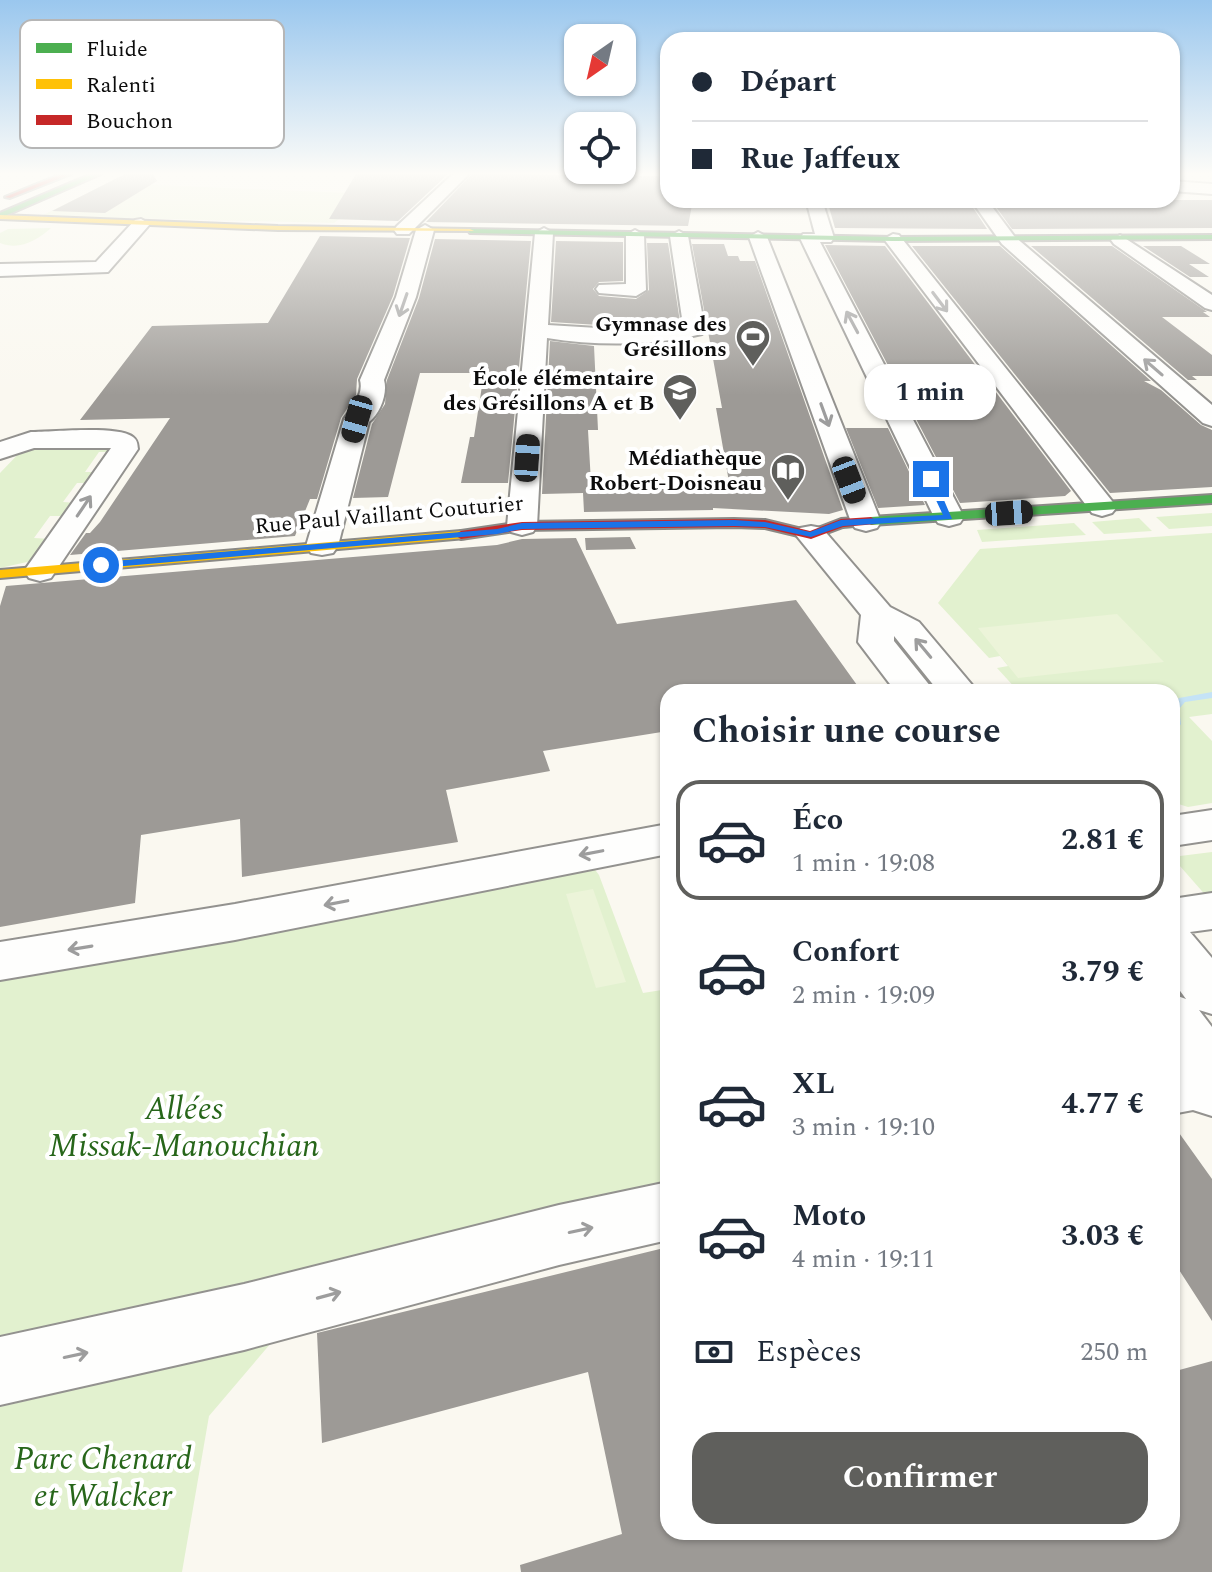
<!DOCTYPE html>
<html lang="fr">
<meta charset="utf-8">
<style>
body{margin:0;font-family:Spectral,serif;background:#f2f2f3;color:#1f2937;height:100vh;display:flex;flex-direction:column;font-size:30px;white-space:nowrap}
*{box-sizing:border-box;margin:0}
p{font-size:26px;color:#747a83}
.icon{flex:none;width:44px;height:44px;fill:none;stroke:currentColor;stroke-width:2;stroke-linecap:round;stroke-linejoin:round}
.map{position:relative;flex:1;overflow:hidden}
.sheet{position:absolute;left:660px;top:684px;width:520px;height:856px;display:flex;flex-direction:column;background:#fff;border-radius:24px;box-shadow:0 2px 6px #0004}
.sheet>*{flex:none}
.hud{position:absolute;left:660px;top:32px;width:520px;height:176px;border-radius:24px;box-shadow:0 2px 6px #0004;display:grid;align-content:center;height:176px;padding:0 32px;background:#fff}
.needle{width:52px;rotate:214deg}
.controls{position:absolute;left:564px;top:24px;display:grid;gap:16px}
.controls a{display:grid;place-items:center;width:72px;height:72px;border-radius:16px;background:#fff;box-shadow:0 2px 6px #0004;font-size:40px}
.end{position:absolute;width:36px;height:36px;margin:-18px;border:10px solid #1a73e8;background:#fff;box-shadow:0 0 0 4px #fff}
.from{border-radius:50%}
.bubble{position:absolute;height:56px;border-radius:24px;background:#fff;box-shadow:0 2px 6px #0004;font-size:26px;font-weight:700;line-height:56px;text-align:center}
.car{position:absolute;width:24px;height:48px;margin:-24px -12px;border-radius:10px;box-shadow:0 0 6px 2px #0007;background:linear-gradient(#222 24%,#8ab4d8 0 40%,#222 0 76%,#8ab4d8 0 86%,#222 0)}
.hud b{display:flex;align-items:center;gap:28px;height:76px;font-size:30px}
.hud b+b{border-top:2px solid #e0e1e3}
.hud i{width:20px;height:20px;background:#1f2937}
ul{padding:0;list-style:none}
li{display:flex;align-items:center;gap:24px;height:120px;margin:0 16px 12px;padding:0 16px;border:4px solid transparent;border-radius:24px}
li div{flex:1}
li b{display:block;font-size:30px}
li em{font-style:normal;font-weight:700}
li.current{border-color:#5f5f5c}
li>.icon{width:72px;height:72px;stroke-width:1.5}
h2{padding:0 32px;font-size:36px;line-height:96px}
.pay{display:flex;align-items:center;gap:20px;height:88px;padding:0 32px;font-size:30px}
.pay p{margin-inline-start:auto}
.action{display:flex;gap:16px;margin-top:auto;padding:16px 32px}
.action a{flex:1;height:92px;border-radius:24px;background:#5f5f5c;color:#fff;font-size:32px;font-weight:700;line-height:92px;text-align:center}
.map>svg:first-child{display:block}
.green{fill:#e2f1cf}
.pitch{fill:#ecf4d9}
.lines{fill:none;stroke-linecap:round;stroke-linejoin:round}
.stream{fill:#c5e3f6;fill-rule:evenodd}
.building{fill:#9d9a96}
.street-casing{stroke:#93928f;stroke-width:4}
.fast-casing{stroke:#8a8985;stroke-width:4}
.slow-casing{stroke:#8a8985;stroke-width:4}
.jam-casing{stroke:#8a8985;stroke-width:4}
.street{fill:#fefefd;fill-rule:evenodd}
.fast{fill:#4caf50;fill-rule:evenodd}
.slow{fill:#ffc107;fill-rule:evenodd}
.jam{fill:#c62828;fill-rule:evenodd}
.oneway{stroke:#9d9d9d}
.route{fill:#1a73e8}
.labels{text-anchor:middle;dominant-baseline:central;stroke-width:8;stroke-linejoin:round;paint-order:stroke}
.far-poi-label{font-size:22px;font-weight:bold;fill:#0c0c0c;stroke:#fff;text-anchor:end}
.far-street-label{font-size:22px;fill:#0c0c0c;stroke:#fff}
.near-park-label{font-size:32px;font-style:italic;fill:#27661a;stroke:#fff}
.key{fill:#fff;stroke:#b6b6b6;stroke-width:2}
.key-label{font-size:22px;fill:#0c0c0c}
</style>
<div class="map">
<svg width="1212" height="1572" viewBox="0 0 1212 1572">
<rect width="100%" height="100%" fill="#faf8f0"/>
<path class="green" d="M51,228c-14,12 -31,23 -51,15v-10l8,-4z
M108,442l7,10h-16l-14,20h15l-7,11h-16l-14,19 14,1 -8,13h-19l-16,22 17,1 -15,21 -36,8v-95l25,-26z
M1212,513v13l-43,3 -13,-12z
M1139,518l13,13 -48,3 -12,-12z
M1074,523l12,12 -104,7 -5,-12z
M1212,533v181l-23,3 23,24v62l-24,4 -16,-5v-110h-153l-22,-24 11,-2 -8,-10 -11,2 -51,-55 42,-54z
M1212,852v46h-4l-36,-41z
M593,867l6,8 44,118 25,-4v209l-668,160v-382z
M271,1343l-62,73 -27,156h-182v-165z"/>
<path class="pitch" d="M108,183l264,11 -38,29 -293,-7z
M1117,614l47,48 -146,16 -40,-50z
M593,889l33,93 -30,6 -30,-94z"/>
<g class="lines">
<path class="stream" d="M1212,692v6l-27,4 -6,7 2,15 -6,9 -3,1v-28l7,-8z"/>
</g>
<path class="building" d="M125,174h28l4,7 -52,32 -53,-2z
M356,174h92l-50,47 -69,-2z
M472,174l196,2v24h25l-5,26 -262,-4z
M827,200h141l19,29 -152,-1z
M991,200h221v28l-200,1z
M320,236l90,2 -17,58 -36,83 -1,16 -15,23 -24,81h-7l-15,37 -225,19 16,-22h4l10,-11 70,-104 -90,2 72,-94 116,-3z
M435,239l96,2 -23,242h-47l9,-46h4l10,-64h-64l-32,124 -35,1 19,-74 13,-20 2,-24 32,-82z
M556,241l67,1v39l-24,1 -6,7 6,7 37,3 13,-9 -2,-47h21l12,79 -66,4 -63,-4z
M692,244h32l4,12h10l2,5h15l88,249 -14,4 -116,-6v2l-129,2 -1,-19 -41,1 8,-153 44,5 4,84h-10l3,53 138,-1 -13,-74h6z
M825,245l60,1 186,245 -6,5 -105,7z
M912,246h88l151,135h-7l17,9 40,35 11,5v57l-102,6z
M1031,246h81l95,66h-4l7,5h-48l50,38v21h-20l5,4h-9z
M1143,246h38l29,18h-21l20,13h-19z
M846,428h42l37,77 -47,3z
M630,537l6,12 -50,1 -1,-12z
M576,538l41,86 179,-24 66,92h-194v39l-125,20 7,20 -104,19 12,52 -216,35 -2,-58 -99,16 -6,68 -135,24v-321l6,-20 491,-41 25,-6z
M1172,1123l40,56v142l-40,-62z
M668,1247v285h504v-160l40,-11v211h-691l-1,-7 102,-31 -34,-162 -266,71 -5,-110z"/>
<g class="lines">
<defs>
<path id="street" d="M453,174h16l-60,60h-12l-3,-4 3,-4z
M1172,181l40,3v10l-40,-3z
M806,200h16l12,38 -3,4h-11l144,275 -4,6 -11,3 -11,-3 -4,-6 -134,-279 3,-4h12z
M971,200h16l27,36 198,169v21l-9,-3 -201,-179z
M141,219l9,5 -42,48 -108,4v-12l96,-2 39,-42z
M425,225l9,5 -18,67 -32,83c4,13 -4,34 -15,42l-31,124 -5,7 -11,2 -11,-2 -5,-7 38,-127c8,-11 20,-24 16,-39l36,-83 20,-67z
M544,228l9,5 -5,92 66,4 69,-4 -13,-89 9,-5 9,5 17,93 -3,5c-49,12 -105,12 -155,4l-10,188 -4,6 -11,3 -11,-3 -4,-6 28,-293z
M635,230l9,5 2,55 -10,6 -37,-3 -3,-4 3,-4 27,-1v-49z
M758,232l9,5 114,285 -4,6 -11,3 -11,-3 -4,-6 -102,-285z
M893,234l6,1 213,266 5,6 -5,6 -10,3 -10,-3 -205,-270 -3,-4z
M1120,235l92,60v15l-7,-2 -91,-64 -3,-4z
M31,432c21,0 87,-7 102,5 5,4 4,7 5,12l-87,129 -11,3 -11,-3 -5,-7 87,-123h-77l-34,11v-17z
M811,526l11,2 68,79 29,15 59,70h-39l-45,-56v5l41,51h-39l-38,-50 3,-27 -65,-80 4,-7z
M1212,810v30l-40,6v-30z
M668,824v30l-433,86 -235,40v-38l235,-38z
M1212,893v36l-22,3 22,26v56l-13,-4 13,17v89l-19,-6 -21,4v-48l7,-1 -7,-10v-61l14,5 -14,-19v-81z
M668,1182v58l-109,25 -315,85 -244,55v-68l244,-53 315,-79z"/>
<path id="fast" d="M91,174h10l-101,44v-5z
M467,229l426,8 319,-2v4l-319,2 -423,-8z
M1212,495v8l-341,22 -6,-4 6,-4z"/>
<path id="slow" d="M0,215l278,11 192,3 4,2 -196,-1 -278,-11z
M461,531l7,4 -2,3 -466,40v-8z"/>
<path id="jam" d="M61,174h10l-61,24 -5,-1z
M871,517l6,4 -1,3 -33,3 -32,12 -46,-11 -31,-1 -212,3 -61,9 -7,-4 7,-4 61,-9 212,-3 31,1 45,11 31,-12z"/>
</defs>
<use href="#street" class="street-casing"/>
<use href="#fast" class="fast-casing"/>
<use href="#slow" class="slow-casing"/>
<use href="#jam" class="jam-casing"/>
<use href="#street" class="street"/>
<use href="#fast" class="fast"/>
<use href="#slow" class="slow"/>
<use href="#jam" class="jam"/>
</g>
<defs><path id="oneway-shaft" d="M-6 0H5M1.5-3L5.5 0L1.5 3" fill="none" stroke-width="1.6" stroke-linecap="round" stroke-linejoin="round" transform="scale(2)"/></defs>
<g class="oneway">
<use href="#oneway-shaft" transform="translate(940 302) rotate(53)"/>
<use href="#oneway-shaft" transform="translate(403 305) rotate(109)"/>
<use href="#oneway-shaft" transform="translate(852 322) rotate(-118)"/>
<use href="#oneway-shaft" transform="translate(1153 367) rotate(-139)"/>
<use href="#oneway-shaft" transform="translate(825 415) rotate(70)"/>
<use href="#oneway-shaft" transform="translate(84 506) rotate(-56)"/>
<use href="#oneway-shaft" transform="translate(923 648) rotate(-130)"/>
<use href="#oneway-shaft" transform="translate(591 853) rotate(169)"/>
<use href="#oneway-shaft" transform="translate(336 903) rotate(169)"/>
<use href="#oneway-shaft" transform="translate(80 948) rotate(171)"/>
<use href="#oneway-shaft" transform="translate(581 1230) rotate(-12)"/>
<use href="#oneway-shaft" transform="translate(329 1295) rotate(-15)"/>
<use href="#oneway-shaft" transform="translate(76 1355) rotate(-12)"/>
</g>
<linearGradient id="sky" x2="0" y2="1"><stop stop-color="#9ac7ee"/><stop offset="0.44" stop-color="#fdfcf8"/><stop offset="1" stop-color="#fdfcf8" stop-opacity="0"/></linearGradient>
<rect width="1212" height="395" fill="url(#sky)"/>
<path class="route" d="M931,476l4,3 17,40 -109,7 -32,11 -46,-10 -31,-1 -212,3 -25,5 -396,34 -5,-3 5,-3 396,-33 25,-6 212,-3 31,2 45,10 31,-12 102,-5 -17,-36z"/>
<defs>
<symbol id="stadium-pin" viewBox="-11 -11 22 30"><path d="M0 17L-7.5 6A9.5 9.5 0 1 1 7.5 6Z" fill="#5f5f5c" stroke="#fff"/><path d="M0-5a6.5 5 0 1 0 0 10a6.5 5 0 1 0 0-10ZM-3.5-1.8h7v3.6h-7Z" fill="#fff"/></symbol>
<symbol id="school-pin" viewBox="-11 -11 22 30"><path d="M0 17L-7.5 6A9.5 9.5 0 1 1 7.5 6Z" fill="#5f5f5c" stroke="#fff"/><path d="M0-5L7-2L0 1L-7-2ZM-4 1L0 2.5L4 1V4Q0 6-4 4Z" fill="#fff"/></symbol>
<symbol id="library-pin" viewBox="-11 -11 22 30"><path d="M0 17L-7.5 6A9.5 9.5 0 1 1 7.5 6Z" fill="#5f5f5c" stroke="#fff"/><path d="M-6-4Q-3-5.5-.7-3.5V5Q-3 3-6 4ZM6-4Q3-5.5 .7-3.5V5Q3 3 6 4Z" fill="#fff"/></symbol>
</defs>
<g fill-rule="evenodd">
<use href="#stadium-pin" x="733" y="317" width="40" height="54"/>
<use href="#school-pin" x="660" y="371" width="40" height="54"/>
<use href="#library-pin" x="768" y="451" width="40" height="54"/>
</g>
<g class="labels">
<g class="far-poi-label">
<text x="727" y="324">Gymnase des<tspan x="727" dy="25">Grésillons</tspan></text>
<text x="654" y="378">École élémentaire<tspan x="654" dy="25">des Grésillons A et B</tspan></text>
<text x="762" y="458">Médiathèque<tspan x="762" dy="25">Robert-Doisneau</tspan></text>
</g>
<g class="far-street-label">
<text transform="translate(389 515) rotate(-5)">Rue Paul Vaillant Couturier</text>
</g>
<g class="near-park-label">
<text x="184" y="1109">Allées<tspan x="184" dy="37">Missak-Manouchian</tspan></text>
<text x="103" y="1459">Parc Chenard<tspan x="103" dy="37">et Walcker</tspan></text>
</g>
</g>
<rect x="20" y="20" width="264" height="128" rx="12" class="key"/>
<rect x="36" y="43" width="36" height="10" fill="#4caf50"/>
<rect x="36" y="79" width="36" height="10" fill="#ffc107"/>
<rect x="36" y="115" width="36" height="10" fill="#c62828"/>
<g class="key-label">
<text x="86" y="56">Fluide</text>
<text x="86" y="92">Ralenti</text>
<text x="86" y="128">Bouchon</text>
</g>
</svg>
<div class="controls">
<a><svg class="needle" viewBox="-14 -14 28 28"><path d="M0-13l5 13h-10z" fill="#e53935"/><path d="M0 13l5-13h-10z" fill="#747a83"/></svg></a>
<a><svg class="icon" aria-label="locate" viewBox="0 0 24 24"><circle cx="12" cy="12" r="6"/><path d="M12 2v4M12 18v4M2 12h4M18 12h4"/></svg></a>
</div>
<i class="end from" style="left:101px;top:565px"></i>
<i class="end" style="left:931px;top:479px"></i>
<div class="bubble" style="left:864px;top:364px;width:132px">1 min</div>
<i class="car" style="left:357px;top:419px;rotate:196deg"></i>
<i class="car" style="left:527px;top:458px;rotate:4deg"></i>
<i class="car" style="left:849px;top:480px;rotate:159deg"></i>
<i class="car" style="left:1009px;top:513px;rotate:86deg"></i>
<div class="hud">
<b><i class="from"></i>Départ</b>
<b><i></i>Rue Jaffeux</b>
</div>
<section class="sheet">
<h2>Choisir une course</h2>
<ul>
<li class="current"><svg class="icon" aria-label="car" viewBox="0 0 24 24"><path d="M5 17H2v-5l4-1 3-4h7l3 4 3 1v5h-3M9 17h6M6 11h13"/><circle cx="7" cy="17" r="2"/><circle cx="17" cy="17" r="2"/></svg><div><b>Éco</b><p>1 min · 19:08</p></div><em>2.81 €</em></li>
<li><svg class="icon" aria-label="car" viewBox="0 0 24 24"><path d="M5 17H2v-5l4-1 3-4h7l3 4 3 1v5h-3M9 17h6M6 11h13"/><circle cx="7" cy="17" r="2"/><circle cx="17" cy="17" r="2"/></svg><div><b>Confort</b><p>2 min · 19:09</p></div><em>3.79 €</em></li>
<li><svg class="icon" aria-label="car" viewBox="0 0 24 24"><path d="M5 17H2v-5l4-1 3-4h7l3 4 3 1v5h-3M9 17h6M6 11h13"/><circle cx="7" cy="17" r="2"/><circle cx="17" cy="17" r="2"/></svg><div><b>XL</b><p>3 min · 19:10</p></div><em>4.77 €</em></li>
<li><svg class="icon" aria-label="car" viewBox="0 0 24 24"><path d="M5 17H2v-5l4-1 3-4h7l3 4 3 1v5h-3M9 17h6M6 11h13"/><circle cx="7" cy="17" r="2"/><circle cx="17" cy="17" r="2"/></svg><div><b>Moto</b><p>4 min · 19:11</p></div><em>3.03 €</em></li>
</ul>
<div class="pay"><svg class="icon" aria-label="cash" viewBox="0 0 24 24"><path d="M3 7h18v10H3z"/><circle cx="12" cy="12" r="2"/></svg>Espèces<p>250 m</p></div>
<div class="action"><a>Confirmer</a></div>
</section>
</div>
